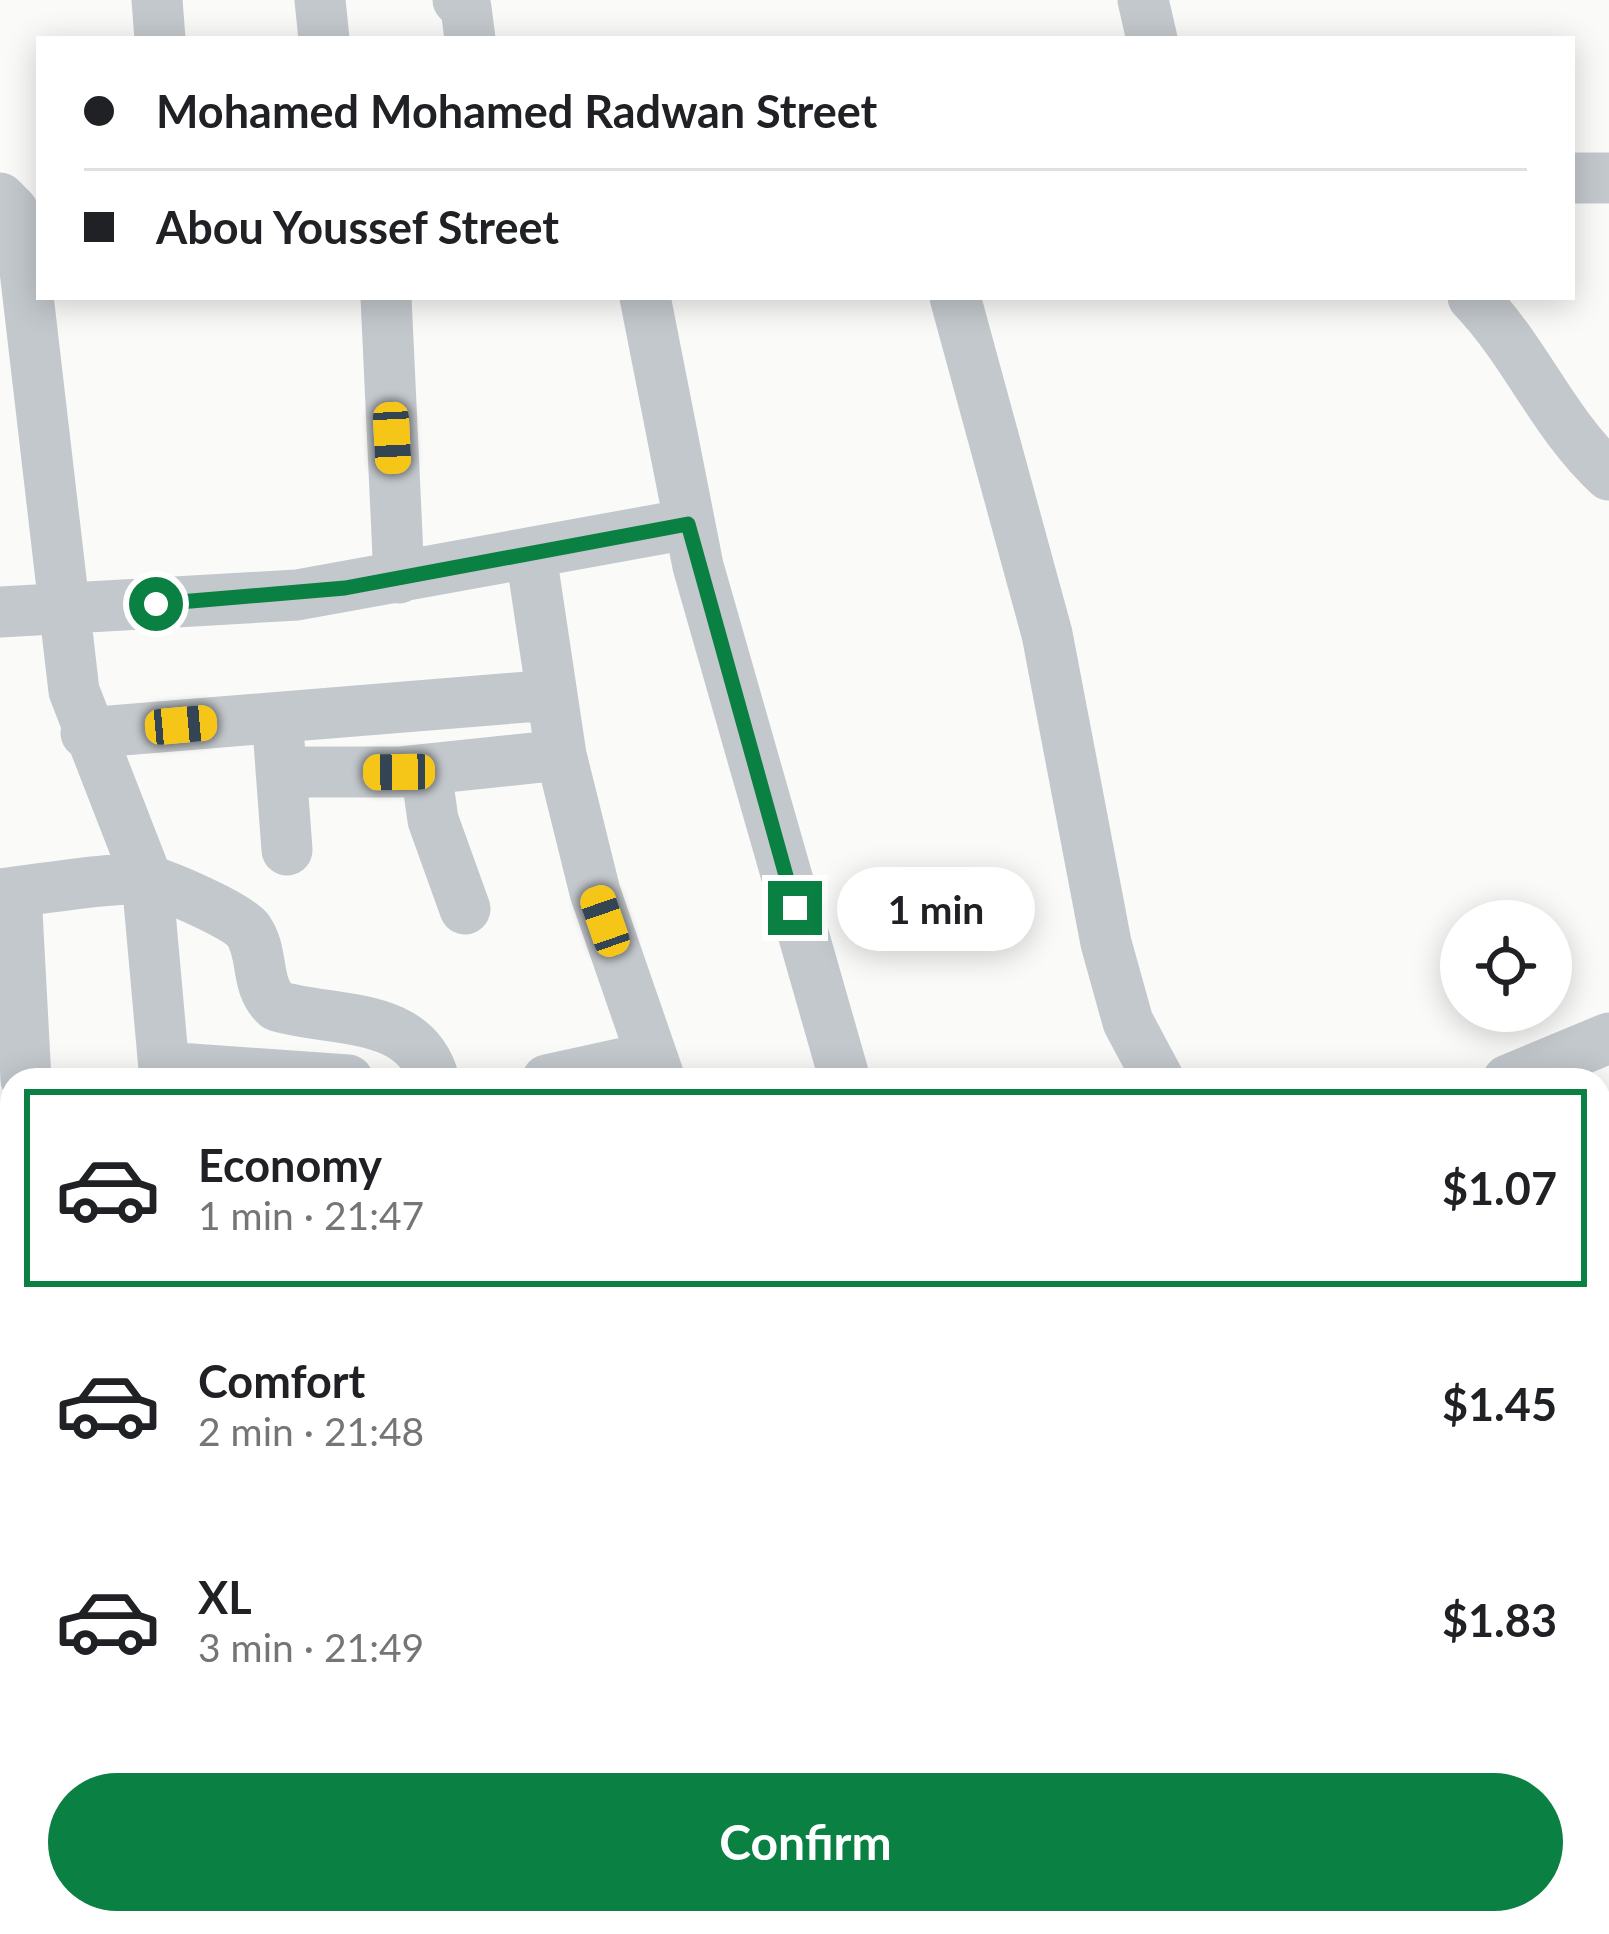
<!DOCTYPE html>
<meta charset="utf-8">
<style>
body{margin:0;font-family:Lato,sans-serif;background:#f2f2f2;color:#202124;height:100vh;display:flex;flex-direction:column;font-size:45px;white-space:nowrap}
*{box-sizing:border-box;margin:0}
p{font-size:39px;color:#757577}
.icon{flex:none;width:66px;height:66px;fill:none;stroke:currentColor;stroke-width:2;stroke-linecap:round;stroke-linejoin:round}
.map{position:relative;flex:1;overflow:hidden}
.sheet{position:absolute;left:0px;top:1068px;width:1611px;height:867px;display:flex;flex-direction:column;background:#fff;border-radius:36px 36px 0 0;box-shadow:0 6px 30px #0003}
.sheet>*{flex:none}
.guide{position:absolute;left:36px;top:36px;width:1539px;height:264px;border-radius:0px;box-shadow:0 6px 30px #0003;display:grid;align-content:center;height:264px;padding:0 48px;background:#fff}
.buttons{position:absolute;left:1440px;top:900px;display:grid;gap:24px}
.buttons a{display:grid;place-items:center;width:132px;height:132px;border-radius:50%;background:#fff;box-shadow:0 6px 30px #0003;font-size:60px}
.end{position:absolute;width:54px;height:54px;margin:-27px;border:15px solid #0b8043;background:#fff;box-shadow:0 0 0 6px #fff}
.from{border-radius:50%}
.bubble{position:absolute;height:84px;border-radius:42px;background:#fff;box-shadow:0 6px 30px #0003;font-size:39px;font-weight:700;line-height:84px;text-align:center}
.car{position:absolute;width:36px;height:72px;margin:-36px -18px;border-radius:15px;box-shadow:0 0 9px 3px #0007;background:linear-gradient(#f5c518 24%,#345 0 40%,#f5c518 0 76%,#345 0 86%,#f5c518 0)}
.guide b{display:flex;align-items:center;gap:42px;height:114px;font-size:45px}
.guide b+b{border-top:3px solid #e0e0e0}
.guide i{width:30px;height:30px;background:#202124}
ul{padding:21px 0 0;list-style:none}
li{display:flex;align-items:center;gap:36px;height:198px;margin:0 24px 18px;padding:0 24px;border:6px solid transparent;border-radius:0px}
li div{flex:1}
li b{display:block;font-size:45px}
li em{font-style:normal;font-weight:700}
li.selected{border-color:#0b8043}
li>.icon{width:108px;height:108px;stroke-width:1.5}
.cta{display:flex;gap:24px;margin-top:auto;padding:24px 48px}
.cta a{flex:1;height:138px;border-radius:72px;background:#0b8043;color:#fff;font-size:48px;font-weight:700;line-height:138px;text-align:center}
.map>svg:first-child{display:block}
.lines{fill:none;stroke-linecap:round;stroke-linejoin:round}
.minor{stroke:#c3c8cc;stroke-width:51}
.route{stroke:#0b8043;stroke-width:15}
</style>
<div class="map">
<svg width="1609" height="1934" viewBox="0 0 1609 1934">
<rect width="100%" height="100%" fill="#fafaf8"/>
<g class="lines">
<path class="minor" d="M157,0l3,39
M320,0l4,39
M458,0l8,8 4,31
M1143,0l9,39
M1572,178h37
M0,198l13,13 8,25 53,455 73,188 18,201
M386,297l13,281
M645,297l53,269 147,514
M955,297l92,337 59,309 22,79 31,58
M1473,297c55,58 79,125 136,178
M531,555l30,200 34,137 65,188
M0,612l297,-17 391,-71
M86,733l465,-38
M279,742l8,108
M426,770l7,50 32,89
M281,772h118l162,-17
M16,892l10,188
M0,894c29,-3 126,-20 149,-13 19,5 89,35 99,49 17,24 6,56 29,76 59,17 138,4 157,74
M164,1067l184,13
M547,1080l105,-23
M1508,1080l101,-42
M0,1265l12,2
M0,1594l12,-1
M1599,1864l10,-3
M0,1913l9,21
M220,1923l5,11
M435,1923l4,11
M672,1923l4,11
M803,1923l4,11
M958,1923l1,11
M1405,1934l31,-11"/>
</g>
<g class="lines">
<path class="route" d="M156,604l189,-16 343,-64 107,384"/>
</g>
</svg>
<div class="buttons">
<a><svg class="icon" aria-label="locate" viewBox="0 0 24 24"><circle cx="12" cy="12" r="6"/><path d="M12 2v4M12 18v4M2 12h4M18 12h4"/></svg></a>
</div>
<i class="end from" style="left:156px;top:604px"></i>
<i class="end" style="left:795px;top:908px"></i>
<div class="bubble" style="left:837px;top:867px;width:198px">1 min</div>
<i class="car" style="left:392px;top:438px;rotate:177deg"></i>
<i class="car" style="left:181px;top:725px;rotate:85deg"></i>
<i class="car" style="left:399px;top:772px;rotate:269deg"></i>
<i class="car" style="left:605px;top:921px;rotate:341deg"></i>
<div class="guide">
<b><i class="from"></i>Mohamed Mohamed Radwan Street</b>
<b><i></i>Abou Youssef Street</b>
</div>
<section class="sheet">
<ul>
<li class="selected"><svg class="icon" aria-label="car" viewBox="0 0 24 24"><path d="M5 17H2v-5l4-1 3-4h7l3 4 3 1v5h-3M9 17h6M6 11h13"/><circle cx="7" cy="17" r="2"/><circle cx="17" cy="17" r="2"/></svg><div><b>Economy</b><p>1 min · 21:47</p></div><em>$1.07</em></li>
<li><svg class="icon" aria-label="car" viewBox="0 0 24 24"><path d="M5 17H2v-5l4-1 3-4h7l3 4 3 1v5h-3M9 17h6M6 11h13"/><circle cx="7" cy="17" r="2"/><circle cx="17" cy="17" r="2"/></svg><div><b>Comfort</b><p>2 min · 21:48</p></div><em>$1.45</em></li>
<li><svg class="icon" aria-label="car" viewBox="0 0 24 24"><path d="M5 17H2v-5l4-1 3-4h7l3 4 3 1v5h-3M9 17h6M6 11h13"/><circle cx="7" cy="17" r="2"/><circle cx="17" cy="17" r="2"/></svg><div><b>XL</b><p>3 min · 21:49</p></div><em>$1.83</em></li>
</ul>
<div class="cta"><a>Confirm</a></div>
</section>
</div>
